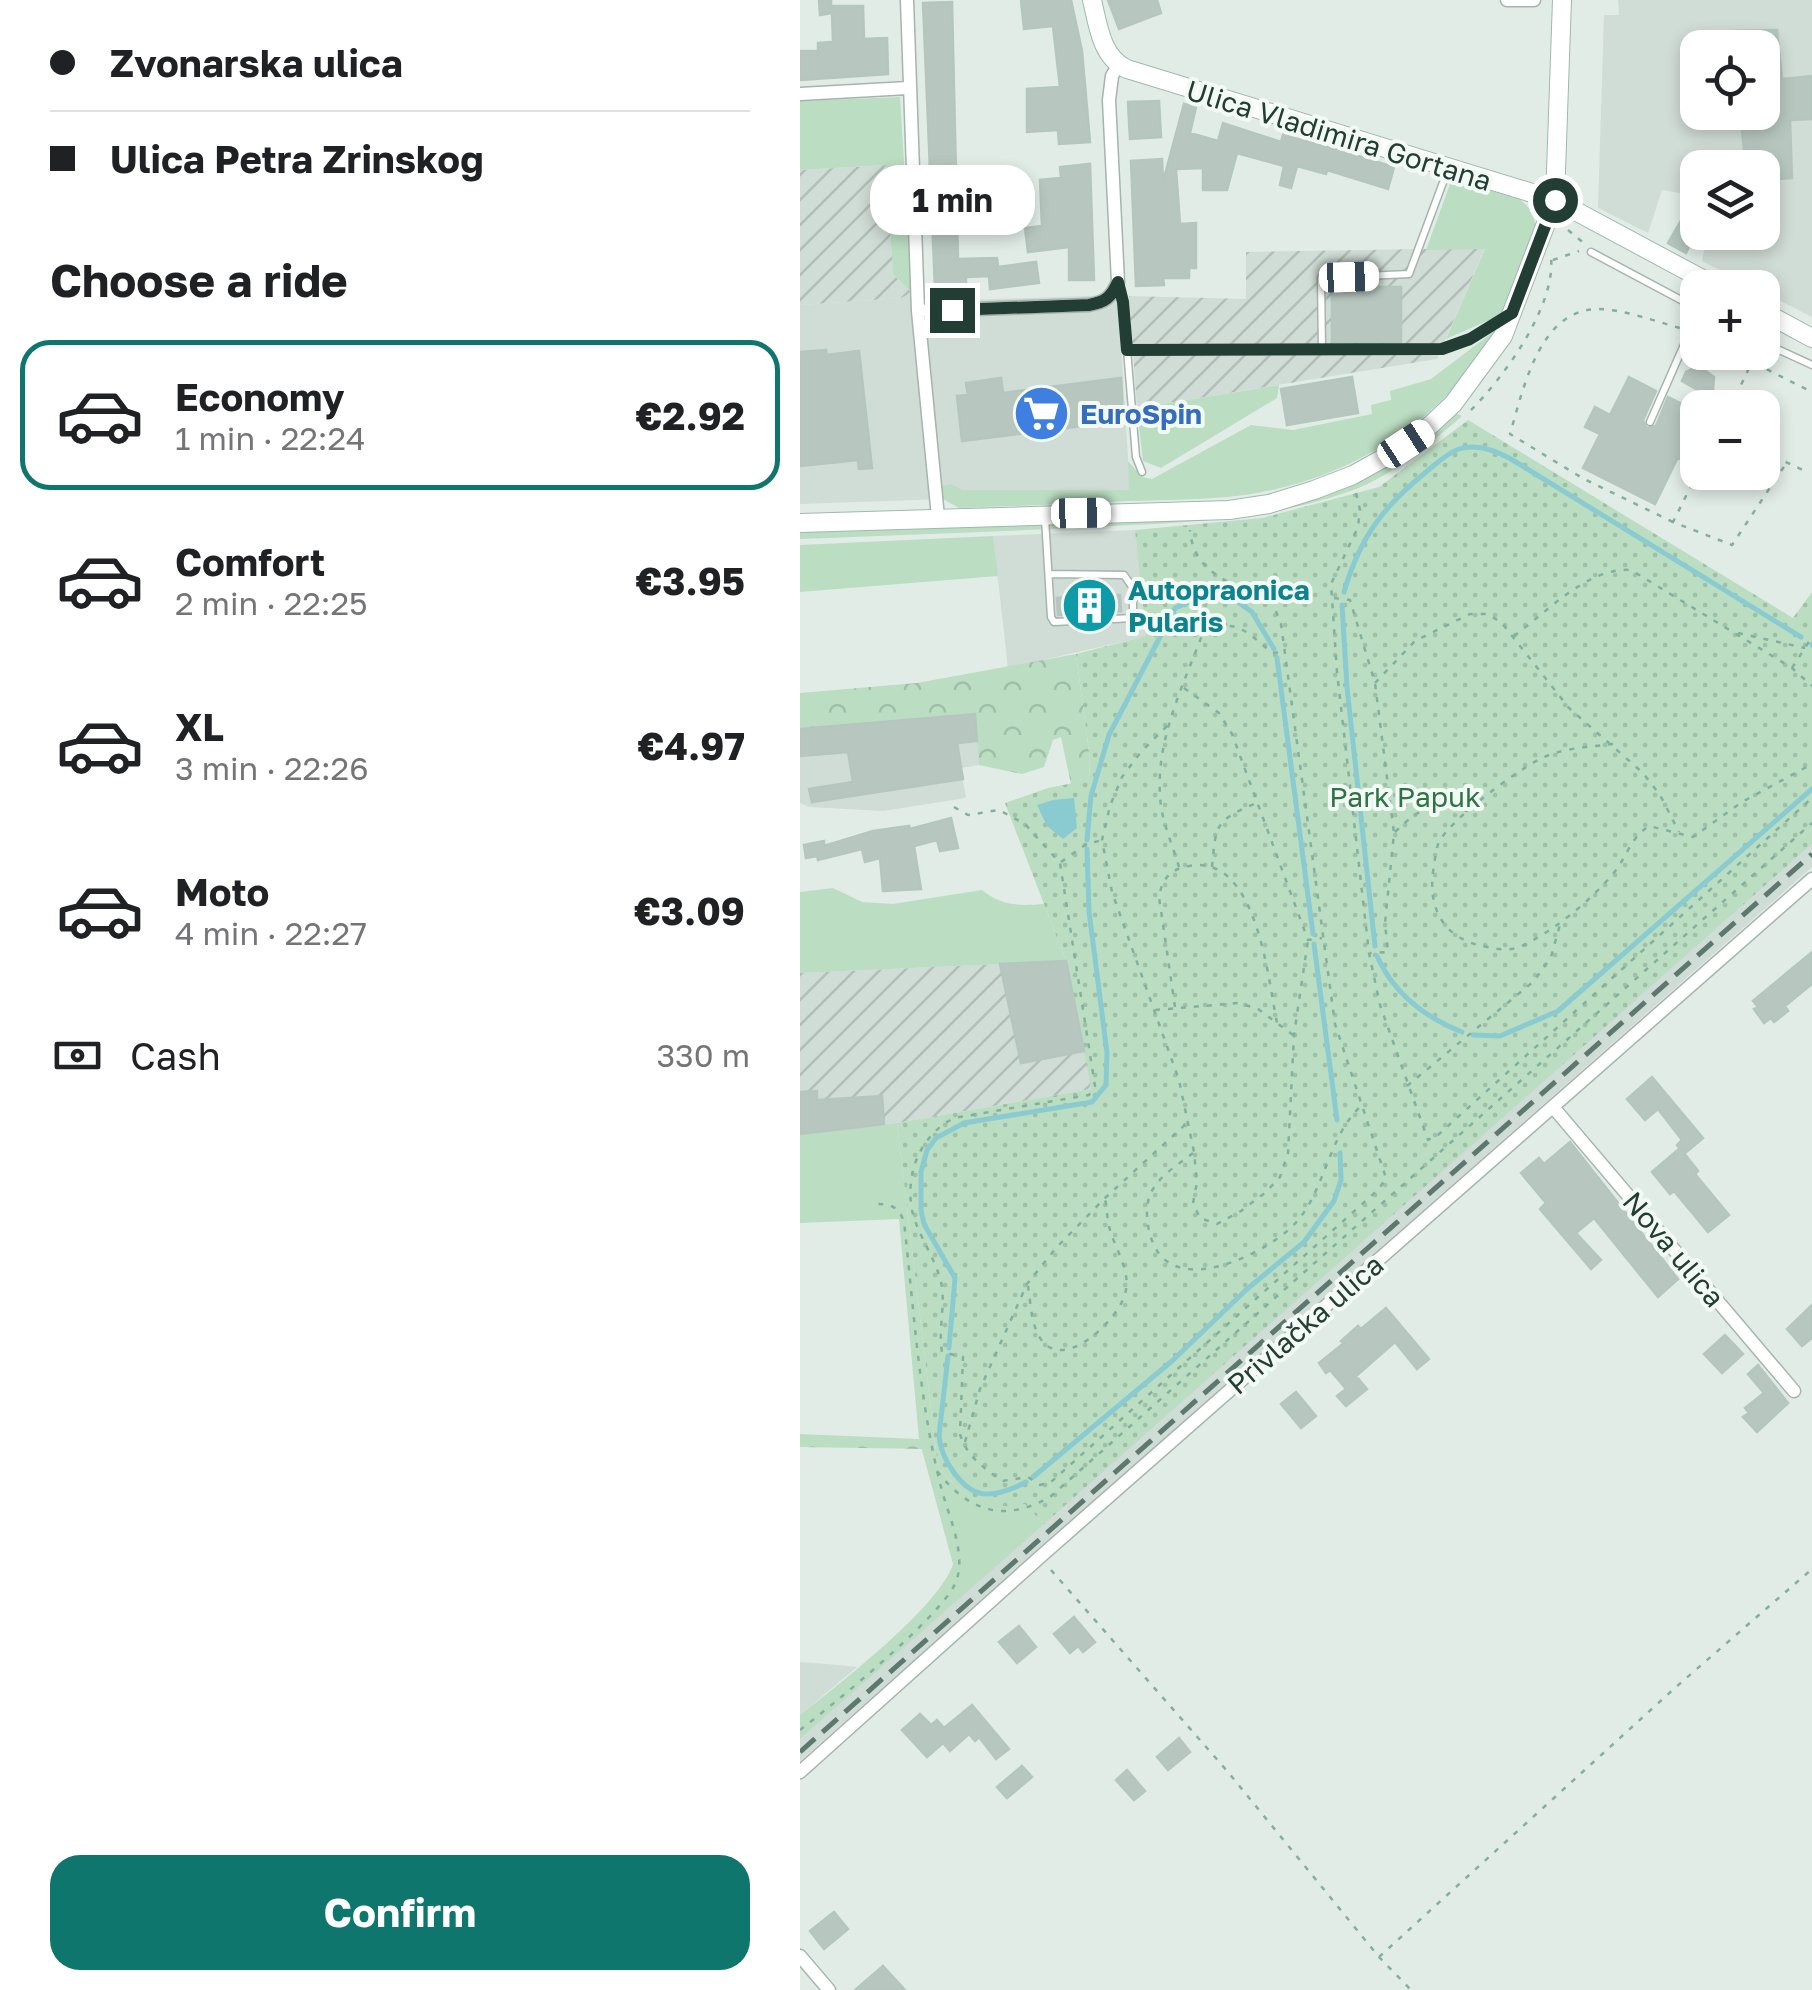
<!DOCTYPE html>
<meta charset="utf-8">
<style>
body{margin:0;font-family:"Golos Text",sans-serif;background:#f6f6f6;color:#202124;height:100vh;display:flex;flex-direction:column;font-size:38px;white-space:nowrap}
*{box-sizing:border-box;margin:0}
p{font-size:32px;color:#757577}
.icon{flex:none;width:55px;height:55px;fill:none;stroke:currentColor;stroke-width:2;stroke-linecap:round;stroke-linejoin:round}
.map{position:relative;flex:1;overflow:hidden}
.sheet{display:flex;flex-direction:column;background:#fff;width:800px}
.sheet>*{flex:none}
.hud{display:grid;align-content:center;height:220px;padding:0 50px;background:#fff}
.tools{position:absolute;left:880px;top:30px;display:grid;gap:20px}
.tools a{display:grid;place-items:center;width:100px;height:100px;border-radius:20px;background:#fff;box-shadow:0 5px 15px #0003;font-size:50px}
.end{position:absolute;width:45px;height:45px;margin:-22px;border:12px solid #223d34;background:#fff;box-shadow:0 0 0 5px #fff}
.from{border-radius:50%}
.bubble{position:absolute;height:70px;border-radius:30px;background:#fff;box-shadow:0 5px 15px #0003;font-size:32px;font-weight:700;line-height:70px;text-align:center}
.car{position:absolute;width:30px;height:60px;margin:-30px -15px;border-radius:12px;box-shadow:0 0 8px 2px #0007;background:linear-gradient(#fff 24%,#345 0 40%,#fff 0 76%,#345 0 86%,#fff 0)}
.hud b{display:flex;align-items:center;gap:35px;height:95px;font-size:38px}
.hud b+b{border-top:2px solid #e0e0e0}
.hud i{width:25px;height:25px;background:#202124}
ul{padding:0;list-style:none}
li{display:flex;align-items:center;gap:30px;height:150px;margin:0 20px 15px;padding:0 30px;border:5px solid transparent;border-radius:30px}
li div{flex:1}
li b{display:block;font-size:38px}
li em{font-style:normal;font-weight:700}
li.on{border-color:#0f766e}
li>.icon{width:90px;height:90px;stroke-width:1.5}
h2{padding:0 50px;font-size:45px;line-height:120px}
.pay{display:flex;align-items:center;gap:25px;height:110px;padding:0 50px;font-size:38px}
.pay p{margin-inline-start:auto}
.action{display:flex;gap:20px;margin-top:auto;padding:20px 50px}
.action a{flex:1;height:115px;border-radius:30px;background:#0f766e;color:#fff;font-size:40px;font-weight:700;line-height:115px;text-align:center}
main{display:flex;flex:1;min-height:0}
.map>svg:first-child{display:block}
.built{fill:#d0dcd6;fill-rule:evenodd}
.industrial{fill:url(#industrial-furrows)}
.grass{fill:#bbddc2}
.forest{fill:url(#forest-crowns)}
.park{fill:url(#park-dots)}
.water{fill:#8acbd1}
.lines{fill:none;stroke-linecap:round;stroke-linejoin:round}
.stream{stroke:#8acbd1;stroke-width:5}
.building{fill:#b7c7c0;stroke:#b4c6bd;stroke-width:2.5}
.lane-casing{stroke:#a5b4ae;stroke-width:9}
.street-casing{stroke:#a5b4ae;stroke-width:15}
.secondary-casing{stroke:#a0b8ae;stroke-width:20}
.path{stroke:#82b09f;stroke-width:2.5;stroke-dasharray:5 8;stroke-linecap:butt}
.lane{stroke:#fff;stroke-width:6}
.street{stroke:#fff;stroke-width:12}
.secondary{stroke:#fff;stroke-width:18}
.rail{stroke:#5c796f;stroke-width:5;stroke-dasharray:20 10;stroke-linecap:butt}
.route{stroke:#223d34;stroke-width:12}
.labels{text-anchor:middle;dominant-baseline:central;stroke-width:8;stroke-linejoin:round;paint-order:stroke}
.street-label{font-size:28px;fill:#223d34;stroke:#f3f9f5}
.shop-label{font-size:28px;font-weight:bold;fill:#366cbe;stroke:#f3f9f5;text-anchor:start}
.culture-label{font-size:28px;font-weight:bold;fill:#0d838f;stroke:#f3f9f5;text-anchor:start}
.park-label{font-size:28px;fill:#2c7443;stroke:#f3f9f5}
</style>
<main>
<section class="sheet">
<div class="hud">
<b><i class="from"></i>Zvonarska ulica</b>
<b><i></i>Ulica Petra Zrinskog</b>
</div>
<h2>Choose a ride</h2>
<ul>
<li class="on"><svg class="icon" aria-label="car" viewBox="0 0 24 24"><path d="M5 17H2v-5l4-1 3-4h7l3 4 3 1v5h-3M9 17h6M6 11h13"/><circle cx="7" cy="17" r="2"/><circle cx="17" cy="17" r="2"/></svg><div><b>Economy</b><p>1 min · 22:24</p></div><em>€2.92</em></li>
<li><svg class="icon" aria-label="car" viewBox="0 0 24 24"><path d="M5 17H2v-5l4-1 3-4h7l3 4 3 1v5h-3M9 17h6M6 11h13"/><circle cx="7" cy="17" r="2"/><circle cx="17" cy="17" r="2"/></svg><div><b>Comfort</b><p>2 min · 22:25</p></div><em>€3.95</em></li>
<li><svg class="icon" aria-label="car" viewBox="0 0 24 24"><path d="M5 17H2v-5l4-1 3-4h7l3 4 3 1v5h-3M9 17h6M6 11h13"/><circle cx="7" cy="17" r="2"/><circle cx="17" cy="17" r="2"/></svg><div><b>XL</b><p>3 min · 22:26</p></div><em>€4.97</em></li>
<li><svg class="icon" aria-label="car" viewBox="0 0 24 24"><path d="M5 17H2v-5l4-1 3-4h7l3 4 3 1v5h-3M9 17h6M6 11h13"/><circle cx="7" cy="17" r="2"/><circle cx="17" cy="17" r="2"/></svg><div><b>Moto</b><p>4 min · 22:27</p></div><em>€3.09</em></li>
</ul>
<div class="pay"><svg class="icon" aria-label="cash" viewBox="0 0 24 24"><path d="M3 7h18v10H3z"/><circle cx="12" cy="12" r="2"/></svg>Cash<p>330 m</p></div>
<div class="action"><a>Confirm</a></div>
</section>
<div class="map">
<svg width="1012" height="1990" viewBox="0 0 1012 1990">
<defs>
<pattern id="industrial-furrows" width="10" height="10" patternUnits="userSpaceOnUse" patternTransform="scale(2.5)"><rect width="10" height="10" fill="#d0dcd6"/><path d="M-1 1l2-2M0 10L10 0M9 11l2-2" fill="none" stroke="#b2beb8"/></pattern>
<pattern id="forest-crowns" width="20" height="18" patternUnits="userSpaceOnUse" patternTransform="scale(2.5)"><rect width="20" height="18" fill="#bbddc2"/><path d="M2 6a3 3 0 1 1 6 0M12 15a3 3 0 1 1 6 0" fill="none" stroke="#a0bfa7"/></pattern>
<pattern id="park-dots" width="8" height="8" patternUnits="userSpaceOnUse" patternTransform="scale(2.5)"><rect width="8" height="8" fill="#bbddc2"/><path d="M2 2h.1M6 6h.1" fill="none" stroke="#a0bfa7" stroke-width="1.8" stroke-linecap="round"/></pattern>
</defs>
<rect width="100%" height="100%" fill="#e2ece7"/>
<path class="built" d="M818,0h194v317l-49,-25 -1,-4 -8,-1 -52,-26 6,-28 54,-1v-64h-64l-1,28 -35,-6 -14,43 -50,-25 6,-193h15zM898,48h64v64h-64z
M112,293l28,8 178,-6 12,195h-167l-11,-6 -12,2 3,13 -143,5v-199l101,-7z
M335,530l12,106 -139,32 -15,-132z
M175,714l4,51 -18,3 5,30 -83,13 -74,-4 -9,-4v-74z
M1012,844v23l-1012,894v-22z
M0,1662l27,2 30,3 -57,48z"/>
<path class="industrial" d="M86,165l7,109 19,19 -11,5 -101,7v-135z
M685,248l-48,111 -300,49 -8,-112 117,3v-47z
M266,961l25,128 -194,34 -97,11v-161z"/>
<path class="grass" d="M100,97l12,196 -19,-19 -7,-109 -86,5v-69z
M654,173c33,12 82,17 82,60l-33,81 -57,25 39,-90 -59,1z
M697,329c-55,98 -160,158 -270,168 -33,3 -66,3 -99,4 -57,3 -113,5 -169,7l-16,-9 -3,-13 12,-2 11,6h166l-1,-29 14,16 10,2 99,-54 42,5 79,-16 -1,-9 20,-5 -1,-9 41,-12z
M479,385l-2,13 -116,70 -18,-7 -6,-53z
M656,413l6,3c-34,30 -71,61 -114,76 -84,29 -170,31 -257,35 -97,5 -194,8 -291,12v-8l473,-23z
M193,536l5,40 -198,16v-47z
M33,888l29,14 31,2 89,-14c20,16 37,16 62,14l22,57 -266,12v-81z
M97,1123l41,345c26,28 48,44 87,35l19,21 -244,215v-24c37,-29 140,-109 153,-151l-34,-125 -20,-220 -99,4v-89z"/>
<path class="forest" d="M276,654l14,105 -1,21 -18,4 -10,-47 -8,3 -9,27 -22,7 -43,-9 -4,-50 -175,14v-36l117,-10z
M0,1434l119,5 5,10 -124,-2z"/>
<path class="park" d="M668,420l325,198 19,-26v252l-768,680 -19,-20c-39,8 -61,-8 -87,-36l-41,-345 194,-34 -25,-128 -61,-158 43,-15 41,-8 1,-21 -14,-105 70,-18 -11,-106 127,-12 117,-31z"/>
<path class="water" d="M274,798l3,30 -14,11 -16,-13 -10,-21 16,-5z"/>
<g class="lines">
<path class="stream" d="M544,592c16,-55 39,-85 82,-120 10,-8 21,-19 33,-23 18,-6 36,1 52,10l290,178
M542,605l5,82 28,259
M1012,644v1
M477,658l36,276
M287,840l4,-44 18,-61 66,-127 29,-12 31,4 17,12 22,37
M514,944l23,176
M577,956c17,38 47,61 85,76
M673,1035l27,1 58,-25 254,-222
M149,1348l6,-70 -31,-54 -3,-14v-38l6,-22 9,-12 28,-15 128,-21 14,-17 1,-32 -18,-142 -2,-62
M148,1356l-9,80c2,22 23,58 48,58 14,0 28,-6 39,-12
M233,1477l139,-116 75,-72 57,-47 30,-41 7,-21 -1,-27"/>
</g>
<path class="building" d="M19,0h12v6h32l1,33 23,-1 1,36 -88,6v-29h18v-8l15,-1 -1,-29 -12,2z
M221,0h50l11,51 8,91 -31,2 -1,-14 -31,2v-43l33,-2 -7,-61 -29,3z
M308,0h49l4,13 -42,16z
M152,2l6,257 39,-1 1,9 38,-5 3,21 -49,6 -1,-13 -23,1v11l-31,1 -12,-286z
M977,30l5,49 30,-3v43l-22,1 2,58 -30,2v-12h-16l-6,-56h22v-64h-28l-2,-17z
M359,101l2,36 -31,2 -2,-37z
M384,104l12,3 -6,26 28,8 5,-18 58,19 2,-7 56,15 55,17 -6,22 -61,-19 -1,4 -29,-8 -6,22 -11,-3 4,-19 -47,-13 -10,37h-24v-22l-27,1 4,55 16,-1v45h-7v10h-26l1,7 -28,1 -5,-125 31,-2 1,23z
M290,164l4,116h-25v-33l-41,5 -3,-24 17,-2 -2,-46 21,-2 -1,-11z
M882,219l16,9 -12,25 -18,-10z
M532,287h69v55h-69z
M26,350l1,5 32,-4 13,117 -13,1 -1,-9 -58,6v-114z
M899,366l15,11 -1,13 8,8 -5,10h-23l8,-16 -19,-11 4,-9z
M552,377l6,36 -71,12 -6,-36z
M829,377l27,14 -13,29 3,8 10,-2 12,-29 30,15v38l-7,8 -14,1 -22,45 -72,-36 17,-34 -15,-7 10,-20 15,8z
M201,378l2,15 118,-15 2,43 -161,20 -5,-45 11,-1 -2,-12z
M320,595l1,16 -63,4 -1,-17z
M175,714l2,27 -20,2 6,36 -151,23 -3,-13 44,-7 -5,-30 -48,4v-27z
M151,818l7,30 -18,3 -3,-11 -23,6 7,43 -38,2 -3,-33 -15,4 -3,-13 -44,11 -1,-4 -11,2 -2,-13 20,-4v5l49,-15 36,-5 1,3z
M1012,952v32l-27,22 3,5 -14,11 -3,-4 -7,5 -10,-14 4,-2 -5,-6z
M266,961l18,90 -63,12 -21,-99z
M852,1077l51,61 -19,16 -7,-9 5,-5 -24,-31 -13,11 -18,-21z
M17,1091v9l65,-4 2,28 -84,10v-42z
M770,1142l108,137 -20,18 -64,-79 -18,15 25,27 -10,9 -51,-60 6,-6 -25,-30 18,-15 5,6z
M880,1148l18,23 -3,3 34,41 -21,17 -34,-41 -4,3 -18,-22z
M1012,1305v33l-10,8 -15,-17z
M586,1308l43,51 -12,10 -22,-27 -39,34 11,13 -21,17 -9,-10 9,-7 -16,-19 -4,3 -7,-10 25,-20 -3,-2 17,-15 3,3z
M925,1335l18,19 -21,19 -18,-19z
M958,1365l30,38 -31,29 -14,-15 6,-4 -4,-5 19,-15 -16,-19z
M496,1392l20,24 -15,12 -20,-24z
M274,1617l21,25 -12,10 -5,-6 -8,7 -16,-19z
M219,1626l17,21 -19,16 -18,-21z
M172,1705l37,44 -13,10 -17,-22 -4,4 -6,-7 -19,17 -7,-8 -16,14 -25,-27 18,-16 11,11 6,-5 7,8z
M379,1738l11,14 -22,18 -11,-13z
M222,1766l10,11 -25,21 -10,-11z
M327,1770l18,21 -11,9 -18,-20z
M34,1912l14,17 -24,20 -14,-18z
M83,1966l22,24h-50z"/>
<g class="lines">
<defs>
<path id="lane" d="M791,252l107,57
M318,283l5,19 13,155 6,15
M962,339l12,-20
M962,342l50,23
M327,350l315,-1 28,-10 33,-20
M522,350l-1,-72 88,-4 39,-105
M850,422l48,-109
M245,518l6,99 3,5 79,-4v-30l-9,-13 -73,-1"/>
<path id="street" d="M107,0l11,311 20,206
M707,0h27
M0,94l108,-6
M118,311l171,-6c16,-3 22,-7 29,-23l-9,-182 3,-24 6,-11
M753,1107l241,284
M0,1772l240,-215 772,-678
M0,1956l29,34"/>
<path id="secondary" d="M292,0c6,25 9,57 35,69l428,131 164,88
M962,311l50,27
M0,523l429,-13 40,-6 45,-14 39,-15 36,-20 34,-23 30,-28 50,-68 52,-136 7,-200"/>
</defs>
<use href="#lane" class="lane-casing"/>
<use href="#street" class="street-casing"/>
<use href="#secondary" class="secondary-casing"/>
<path class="path" d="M768,230l18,15
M753,260l26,-9
M937,283l7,5
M932,352l80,40
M930,408l21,-44
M671,410c33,-33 85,-104 80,-153
M962,451l43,20
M898,472l-25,50 59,23 55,-83
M556,493l4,17 -2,17 -27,57 6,88 32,281 11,52 48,135 10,-5 374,-337
M873,522l-89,-43 -74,-45c13,-44 29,-124 87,-125 26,0 57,12 83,19
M534,598l16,2 25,83 19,150 -9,90 3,29 -18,1
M938,633l67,15
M714,636c34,-25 74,-69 117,-66l161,98 20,18
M992,668l20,-31
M575,683l40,-42 55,-27h17l14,8 68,86 74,65 17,22 19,37
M384,688l35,25 13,21 76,206 14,-2
M367,726l-26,26 -19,25 -12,29 -8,34 10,52 67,188 15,72 3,30 -4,21 7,15 17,6 24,-13 25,-19 14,-15 8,-24 6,-118 14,-95
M813,744c-25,3 -53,4 -75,16 -24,13 -86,58 -99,82 -4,9 -4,20 -6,30 -5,40 13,68 54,75 13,3 25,4 37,-2 32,-16 66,-44 89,-71 14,-17 17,-36 36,-48l44,11 49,-35 70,-38
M154,807l14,8 31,-5 26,14 35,39 35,223 -6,9 -135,23c-33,17 -49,54 -42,92 5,24 23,47 29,72 5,22 -3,47 1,70l21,5 -3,77c7,23 23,33 42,47l26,-4 12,8 11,-3 328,-293 7,-11 -51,-154 -54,-400 -9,-23c-36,-16 -79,-26 -82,-71
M595,832c28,-27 34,-27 73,-21
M261,862l24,-17 17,-5
M379,867c-6,-20 -15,-41 -18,-61 -8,-63 22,-119 43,-176 34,-12 44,3 68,23l11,-1
M412,867c4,-41 2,-46 42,-63
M375,1007l-16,-110c3,-18 11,-28 30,-31 68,-13 79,113 88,157
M355,1010l84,-7 19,6 35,26
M607,1086l127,-105 17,-24 10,-36
M393,1153c-14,11 -31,21 -40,36 -8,12 -7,32 -3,45 16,65 102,26 136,-2 39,-31 39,-92 74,-125
M228,1286c3,18 3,46 18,59 25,20 70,-25 78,-48 9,-23 -8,-46 -14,-67 -3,-10 -3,-21 -5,-32
M165,1442l15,-53 47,-105 29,-36 49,-50 82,-75
M137,1471c32,41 67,52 113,26l762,-674
M251,1570l177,202 151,185 32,33
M0,1730c34,-26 139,-112 155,-146 13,-28 -7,-69 -14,-97 -22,-86 -27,-177 -37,-265 -6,-18 -16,-18 -33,-18
M579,1957l297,-270 136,-118"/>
<use href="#lane" class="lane"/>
<use href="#street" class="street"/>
<use href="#secondary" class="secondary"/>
<path class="rail" d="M0,1752l1012,-898"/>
</g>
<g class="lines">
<path class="route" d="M152,310l137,-5c16,-3 22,-7 29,-23l5,20 4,48 315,-1 28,-10 42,-26 43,-113"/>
</g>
<defs>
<symbol id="supermarket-disc" viewBox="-11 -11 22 22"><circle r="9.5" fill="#3f7fe0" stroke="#f3f9f5"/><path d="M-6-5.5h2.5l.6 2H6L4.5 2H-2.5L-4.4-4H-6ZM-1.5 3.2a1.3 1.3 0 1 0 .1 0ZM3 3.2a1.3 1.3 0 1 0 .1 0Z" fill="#fff"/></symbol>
<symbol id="building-disc" viewBox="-11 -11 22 22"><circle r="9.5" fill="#0f9aa8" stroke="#f3f9f5"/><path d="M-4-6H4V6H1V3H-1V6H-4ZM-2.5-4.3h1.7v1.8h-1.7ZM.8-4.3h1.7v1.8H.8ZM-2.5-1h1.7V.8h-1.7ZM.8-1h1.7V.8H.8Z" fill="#fff"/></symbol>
</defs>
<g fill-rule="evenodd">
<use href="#supermarket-disc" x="210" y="382" width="63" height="63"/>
<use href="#building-disc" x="258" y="574" width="63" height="63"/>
</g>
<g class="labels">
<g class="street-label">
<text transform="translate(539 135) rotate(17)">Ulica Vladimira Gortana</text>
<text transform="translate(874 1249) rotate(50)">Nova ulica</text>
<text transform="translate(505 1324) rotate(-41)">Privlačka ulica</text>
</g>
<g class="shop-label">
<text x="280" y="413">EuroSpin</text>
</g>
<g class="culture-label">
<text x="328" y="589">Autopraonica<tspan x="328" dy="32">Pularis</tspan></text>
</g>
<g class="park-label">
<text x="605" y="796">Park Papuk</text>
</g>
</g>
</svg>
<div class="tools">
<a><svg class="icon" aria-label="locate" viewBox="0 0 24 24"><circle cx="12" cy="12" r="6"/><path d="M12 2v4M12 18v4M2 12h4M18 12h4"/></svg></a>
<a><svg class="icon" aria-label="layers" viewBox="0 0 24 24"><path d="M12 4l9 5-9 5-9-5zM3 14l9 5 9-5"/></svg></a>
<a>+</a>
<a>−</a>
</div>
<i class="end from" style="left:755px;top:200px"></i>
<i class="end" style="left:152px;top:310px"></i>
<div class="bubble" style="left:70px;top:165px;width:165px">1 min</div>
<i class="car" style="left:549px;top:277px;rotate:88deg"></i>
<i class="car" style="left:606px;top:444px;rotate:57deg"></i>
<i class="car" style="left:281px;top:513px;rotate:89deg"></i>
</div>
</main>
